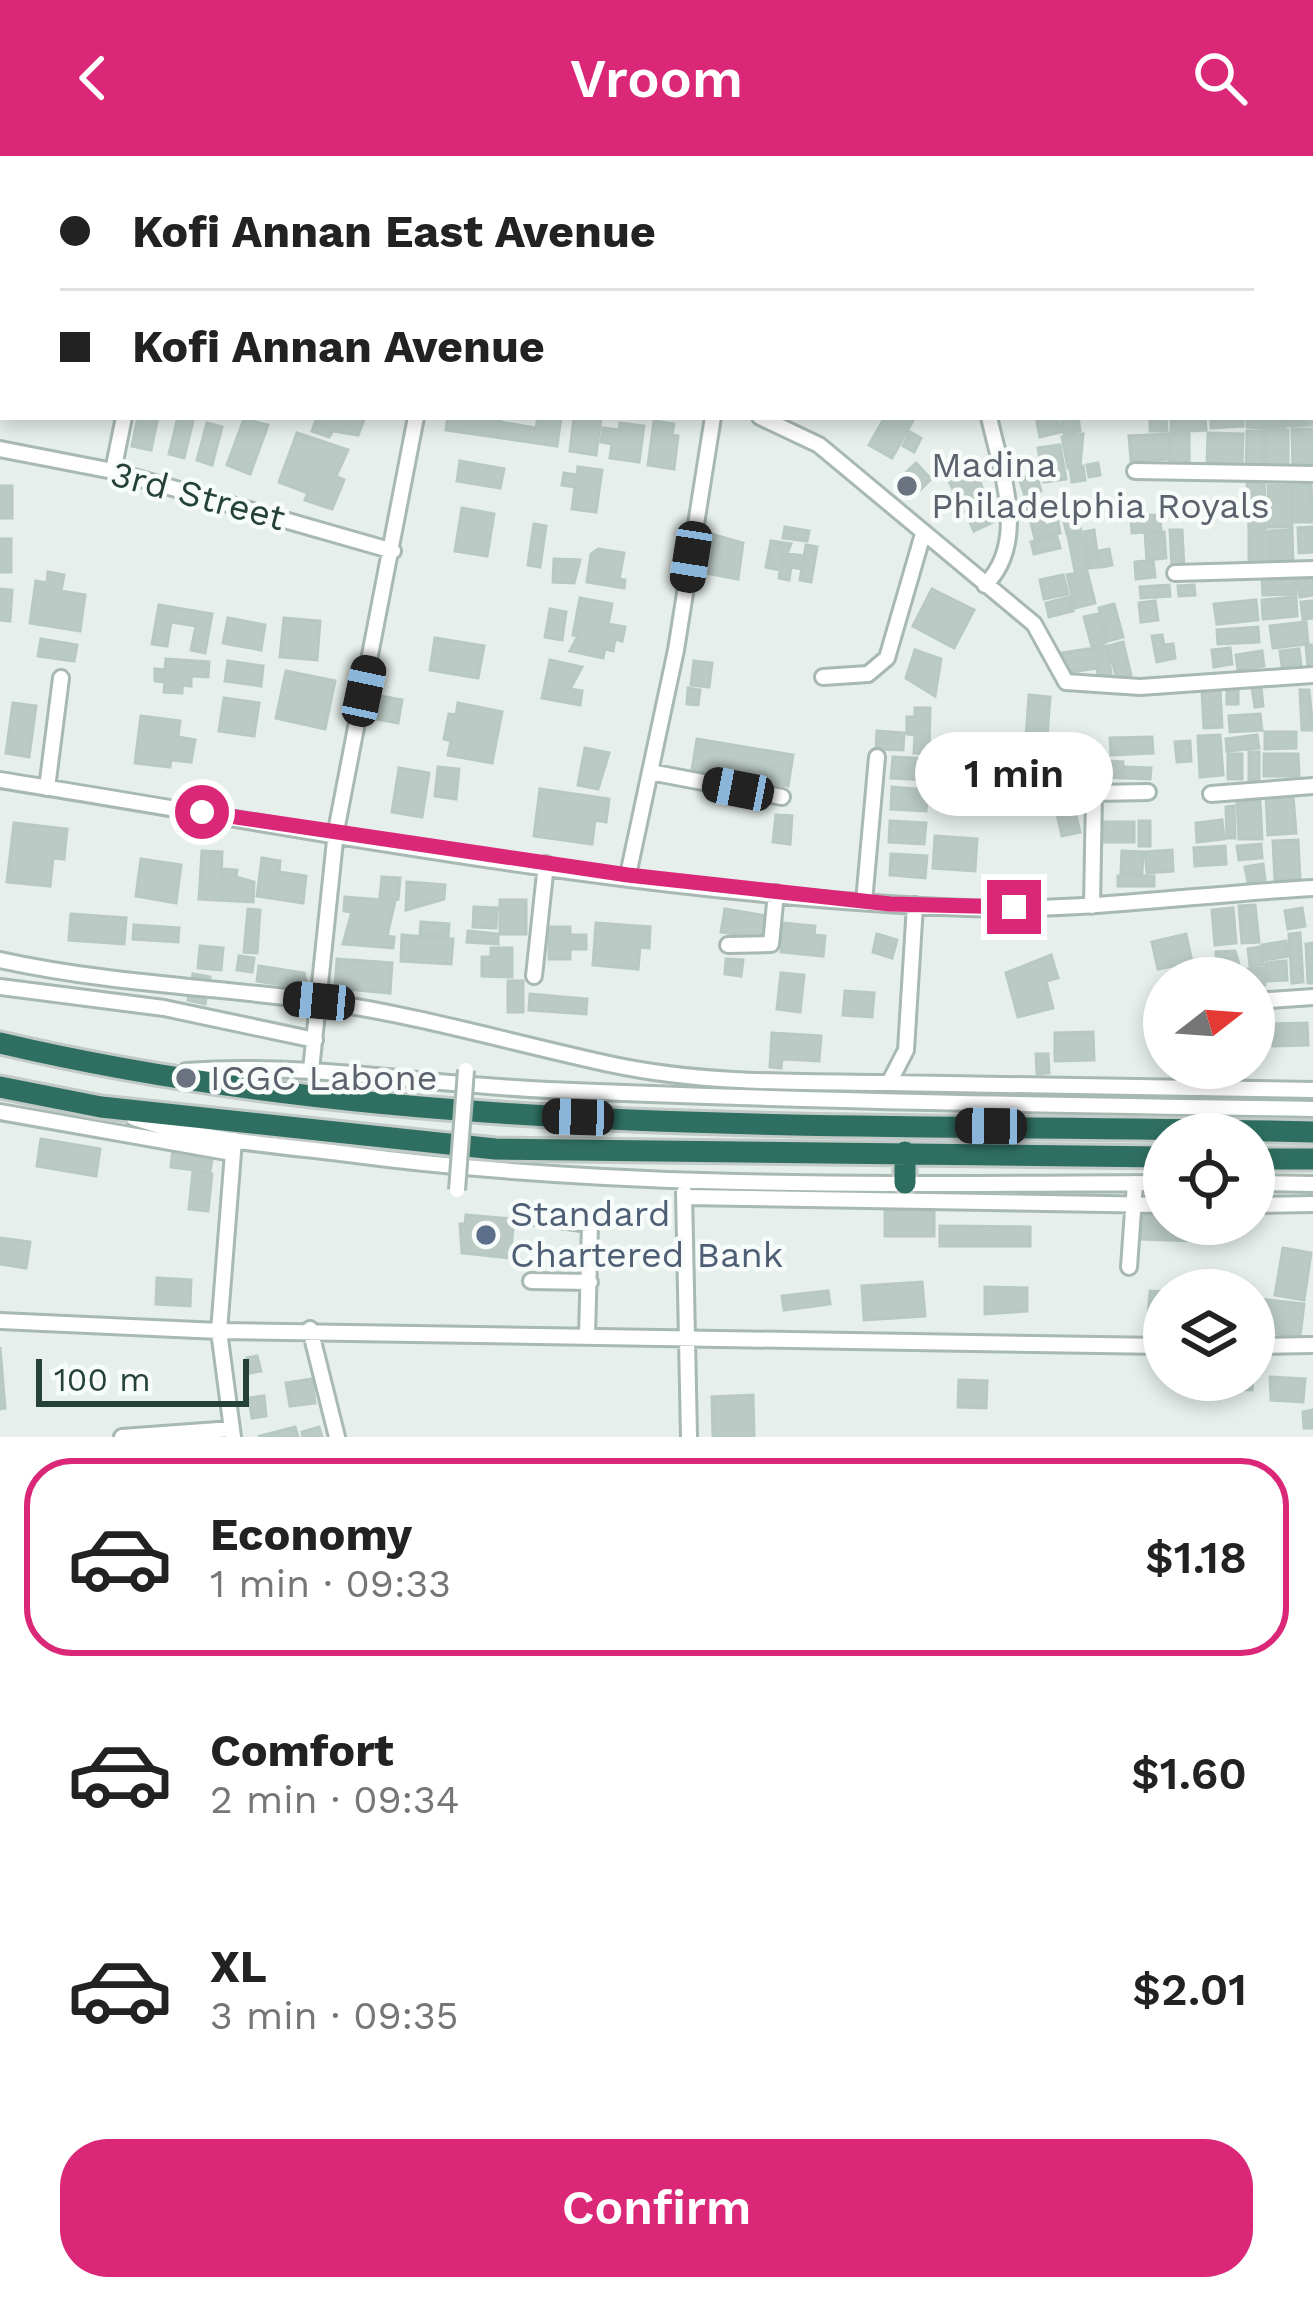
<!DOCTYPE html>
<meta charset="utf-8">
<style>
body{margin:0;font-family:"Work Sans",sans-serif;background:#f6f6f6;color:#222;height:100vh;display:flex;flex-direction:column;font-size:45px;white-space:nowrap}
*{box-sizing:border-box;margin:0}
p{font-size:39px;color:#767676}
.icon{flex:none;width:66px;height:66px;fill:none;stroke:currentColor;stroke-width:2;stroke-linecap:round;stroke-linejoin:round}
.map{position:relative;height:1281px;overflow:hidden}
.sheet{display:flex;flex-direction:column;background:#fff;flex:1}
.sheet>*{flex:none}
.top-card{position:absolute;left:0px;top:0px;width:1314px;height:264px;box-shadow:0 6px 18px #0003;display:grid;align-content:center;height:264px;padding:0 60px;background:#fff}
.needle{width:78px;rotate:73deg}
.tools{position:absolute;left:1143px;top:801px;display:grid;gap:24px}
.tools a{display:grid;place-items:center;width:132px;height:132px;border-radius:50%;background:#fff;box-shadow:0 6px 18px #0003;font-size:60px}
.scale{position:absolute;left:36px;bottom:30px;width:213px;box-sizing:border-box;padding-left:12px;border:6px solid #24423a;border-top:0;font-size:33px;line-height:42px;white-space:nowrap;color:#24423a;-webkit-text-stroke:9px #f7fbf9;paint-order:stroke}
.end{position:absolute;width:54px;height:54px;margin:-27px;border:15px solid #db2777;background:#fff;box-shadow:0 0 0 6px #fff}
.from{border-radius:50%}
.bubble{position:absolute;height:84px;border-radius:42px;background:#fff;box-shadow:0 6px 18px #0003;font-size:39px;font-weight:600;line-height:84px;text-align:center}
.car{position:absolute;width:36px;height:72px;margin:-36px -18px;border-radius:15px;box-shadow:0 0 9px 3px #0007;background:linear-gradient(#222 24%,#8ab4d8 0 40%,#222 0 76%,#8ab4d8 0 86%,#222 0)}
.top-card b{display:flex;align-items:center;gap:42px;height:114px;font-size:45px}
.top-card b+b{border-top:3px solid #e0e0e0}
.top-card i{width:30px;height:30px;background:#222}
ul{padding:21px 0 0;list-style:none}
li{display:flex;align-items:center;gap:36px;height:198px;margin:0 24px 18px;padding:0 36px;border:6px solid transparent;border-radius:48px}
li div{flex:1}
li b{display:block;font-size:45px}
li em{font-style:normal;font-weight:600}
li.active{border-color:#db2777}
li>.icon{width:108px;height:108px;stroke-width:1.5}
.primary-button{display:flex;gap:24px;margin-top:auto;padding:24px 60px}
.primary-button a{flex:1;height:138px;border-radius:48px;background:#db2777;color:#fff;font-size:48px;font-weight:600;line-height:138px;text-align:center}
header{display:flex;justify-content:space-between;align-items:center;height:156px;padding:0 60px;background:#db2777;color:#fff;font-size:54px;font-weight:600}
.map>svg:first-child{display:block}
.building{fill:#bbcac4;stroke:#b8c9c2;stroke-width:3}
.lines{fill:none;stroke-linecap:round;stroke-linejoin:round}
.minor-casing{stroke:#a8b8b2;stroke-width:20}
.highway-casing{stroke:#c2cac8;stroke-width:27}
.minor{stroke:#fff;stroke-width:14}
.highway{stroke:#2f6f62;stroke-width:21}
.minor-bridge-casing{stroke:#a8b8b2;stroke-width:20;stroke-linecap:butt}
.minor-bridge{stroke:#fff;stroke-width:14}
.route{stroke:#db2777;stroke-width:15}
.worship-dot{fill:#6b7280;stroke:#f7fbf9;stroke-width:4.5}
.service-dot{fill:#5c6f8a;stroke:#f7fbf9;stroke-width:4.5}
.labels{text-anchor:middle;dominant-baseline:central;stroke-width:9;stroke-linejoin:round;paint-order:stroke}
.worship-label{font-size:36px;fill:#5b616d;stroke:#f7fbf9;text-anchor:start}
.street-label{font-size:36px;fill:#24423a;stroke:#f7fbf9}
.service-label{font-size:36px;fill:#4e5e75;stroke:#f7fbf9;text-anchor:start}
</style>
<header><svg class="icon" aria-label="back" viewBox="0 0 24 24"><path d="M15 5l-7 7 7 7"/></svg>Vroom<svg class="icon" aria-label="search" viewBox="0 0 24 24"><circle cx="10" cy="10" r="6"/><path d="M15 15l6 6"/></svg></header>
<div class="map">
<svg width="1313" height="1281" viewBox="0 0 1313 1281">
<rect width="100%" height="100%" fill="#e6efeb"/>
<path class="building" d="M241,0h47l1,3h-47z
M342,0h71l-72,3z
M779,0l1,3 -79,-1 4,-2z
M789,0h55l1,3h-55z
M1313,256v13l-25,1v-9z
M138,261h20l-7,33 -19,-4z
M178,261h16l-10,41 -15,-4z
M317,261h48l-7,18 -25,-4 -4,6 -17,-6z
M448,261h53l-1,5 36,6 2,-11h23l-4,29 -111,-16z
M574,261h27l-5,38 -26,-4z
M885,261h30l-23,41 -23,-13z
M1036,261h21l4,15 -21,5z
M1061,261h17l2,14 -16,3z
M1150,261h16l1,14h-17z
M1171,261h34l1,13 -35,2z
M1211,261h32v9l-32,2z
M1247,261h16v11l-16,-1z
M1264,261h21v10h-21z
M244,263l24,6 -18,49 -23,-9z
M654,265l20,3 -2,11 6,1 -4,33 -26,-4z
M207,267l15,4 -10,38 -15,-5z
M620,267l24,3 -5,36 -29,-4 2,-14 -11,-2 2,-14 16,2z
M1266,273l22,1v38h-22z
M1292,273h21v38l-20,1z
M1247,275h16v37h-17z
M910,276l11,6 -7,14 -11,-6z
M297,277l51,17 -12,26 8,4 -12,29 -27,-9 3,-7 -29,-11z
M1208,277l35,1 -1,33 -35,-1z
M1083,278l-3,32 -12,2 -6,-31z
M1168,278l1,25 -38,2 -2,-25z
M1170,278h19v32h-19z
M1060,289l6,34 -22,3 -6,-34z
M972,303l13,37 -22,12 -18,-34z
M460,305l44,8 -4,19 -43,-7z
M916,307l15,16 -14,14 -16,-16z
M1098,307l2,12 -11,2 -2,-12z
M1083,310l2,14 -13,2 -2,-13z
M578,311l24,3 -6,42 -24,-3 3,-22 -13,-2 2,-12 13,2z
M1036,317l5,18 -16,5 -6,-18z
M1264,324l2,49 -17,1 -2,-49z
M1268,329h23l1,42h-23z
M1293,329h18l2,37h-19z
M0,330h12v32h-12z
M1073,342l8,33 -14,3 -8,-32z
M986,345l9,20 -21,10 -9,-20z
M1039,348l6,22 13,-4 2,11 -25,6 -8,-32z
M462,352l32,6 -7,42 -32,-5z
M1160,359l1,16 -29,2 -1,-17z
M534,368l12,2 -6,41 -12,-2z
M785,371l24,4 -2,10 -24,-3z
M1313,371v25l-14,1 -1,-25z
M1094,374l5,37 -9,1 -6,-36z
M1170,374h12l2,38h-12z
M1292,374l1,36 -22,1 -1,-36z
M1164,376l2,26 -19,2 -2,-27z
M1268,376l1,35h-20v-34z
M711,378l32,9 -5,36 -33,-6z
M1081,378l7,34 -13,3 -7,-35z
M1057,381l3,11 -26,6 -3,-12z
M0,383h11v33h-11z
M771,385l20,3 -11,26 -14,-3z
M806,389l11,2 -6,35 -11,-2z
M598,393l26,4 -5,26 6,1 -1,8 -37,-6 4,-28z
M1109,393l3,16 -10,2 -3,-16z
M783,397l21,3 -2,13 -11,-2 -2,13 -10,-2z
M554,403l26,1 -6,23 -21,-1z
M1153,404l2,17 -19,2 -1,-17z
M1087,415l8,32 -20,5 -8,-33z
M48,416l16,3 -3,16 24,4 -5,36 -50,-8 6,-42 11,2z
M1063,419l5,19 -24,5 -4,-19z
M1296,420v18l-33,1 -1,-17z
M1313,422v17l-13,2 -2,-17z
M1169,429l1,11 -29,2 -1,-11z
M1194,429l1,10 -16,1 -1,-10z
M0,433l12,1 -2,31 -10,-1z
M932,433l42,21 -20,38 -41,-22z
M1070,441l3,14 -24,6 -3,-14z
M1296,441l1,19 -34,3 -1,-19z
M580,442l32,6 -4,20 17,3 -3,14 -7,-2 -2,12 -8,-2 -2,9 -33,-7 8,-15 -5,-1z
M1256,444l2,20 -41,4 -3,-20z
M1155,445l3,19 -17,2 -2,-19z
M1313,445v17l-10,1 -2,-17z
M1114,448l9,33 -15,4 -9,-33z
M159,449l53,9 -7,39 -14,-3 5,-24 -25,-4 -4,24 -15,-2z
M550,453l16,3 -4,28 -17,-3z
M1098,458l8,28 -14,5 -8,-30z
M228,462l37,7 -4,25 -38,-7z
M284,462l36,3 -3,39 -37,-3z
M1306,466l2,22 -35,4 -3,-22z
M1258,471l1,15 -41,2 -1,-14z
M1162,479l2,10 9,-1 2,14 -18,4 -5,-26z
M435,482l49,8 -6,32 -48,-8z
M41,483l36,6 -3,16 -36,-5z
M1123,486l8,33 -14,4 -9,-33z
M1306,489h7v23h-5z
M1107,490l5,34 -13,2 -2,-14 -32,5 -3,-20z
M1230,492l2,16 -18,3 -2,-17z
M1299,493l2,16 -19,1 -2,-15z
M915,494l26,9 -6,37 -29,-18z
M1262,495l2,15 -26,4 -2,-15z
M166,503l43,3 -1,15 -17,-1v10l-9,-1v8l-18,-1 1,-10 -10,-1v-12l10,1z
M550,504l32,7 -12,22 12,2 -2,14 -38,-7z
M228,505l35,5 -2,20 -36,-5z
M694,505l18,2 -3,24 -18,-2z
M286,515l49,10 -10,48 -49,-11z
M1261,530l2,20 -8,1 -3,-20z
M688,532l12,2 -2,15 -11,-1z
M1238,533v15h-11v-14z
M1220,534l2,37 -18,1 -2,-37z
M1300,534h9l4,40h-11z
M375,539l27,5 -4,23 -27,-5z
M1029,539l21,2 -3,42 -21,-1z
M224,542l35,5 -5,33 -35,-5z
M13,547l23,3 -7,51 -23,-4z
M458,547l44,9 -10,51 -44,-8 3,-14 -7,-2 5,-25 7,1z
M915,552h15l-1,46 -15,-1 1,-18 -8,-1v-17h8z
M1260,558l2,16 -32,2 -1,-16z
M141,560l39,5 -2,16 17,3 -4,22 -20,-2 -1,7 -35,-4z
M877,575l27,2 -1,17 -27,-1z
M1265,576h31v16l-31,1z
M1220,579l3,40 -23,2 -2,-41z
M1257,579l2,13 -32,3 -1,-12z
M1152,581l1,16 -42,2 -1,-17z
M697,583l96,16 -5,31 -96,-16z
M1190,585l1,20 -14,1 -2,-20z
M585,592l24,5 -11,36 -20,-4z
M1249,596h10v28h-10z
M1228,598h14v25h-14z
M1264,598h34l1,22h-35z
M893,601l35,2 -1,21 -36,-2z
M1107,605l16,1 -1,16 -15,-1z
M438,611l21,2 -3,30 -21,-3z
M1125,611l26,1 -1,11 -26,-1z
M399,612l30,5 -7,44 -30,-5z
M892,631l36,3 -2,21 -35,-2z
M540,633l69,10 -3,23 -11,-2 -3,24 -58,-8z
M1070,635l10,41 -18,4 -9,-41z
M1293,639l3,38 -28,2 -2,-39z
M1260,644l2,39h-23l-2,-38z
M1234,650l1,32h-8l-1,-31z
M776,659l16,1 -2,28 -17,-2z
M1222,664l2,19 -27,3 -1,-19z
M890,665l36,2 -2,21 -35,-2z
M1139,665h11v25h-11z
M1104,666h30v20h-30z
M14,667l53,6 -3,30 -11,-1 -3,28 -43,-4z
M935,680l42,3 -2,32 -42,-3z
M1298,684l2,39 -25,1 -2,-39z
M1261,688l1,14 -23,2 -2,-14z
M1225,690l1,18 -31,2 -1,-18z
M1172,694l1,21 -26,2 -2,-21z
M202,695l20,1 -1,28 3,-11 13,1 -1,7 18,5 -1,20 -54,-3z
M1122,695l21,1 -1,21h-21z
M891,698l36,2 -2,22 -35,-3z
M262,702l18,3 -1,11 27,4 -3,27 -46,-7z
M141,703l40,6 -5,38 -40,-7z
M1263,708l2,16 -17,2 -3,-15z
M1118,720h36v10h-36z
M382,721l18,1 -2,21 -18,-2z
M407,726l38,3 -1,14 -38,11z
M345,741l50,4 -8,35 7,1 -1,11 -50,-4 9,-32 -8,-1z
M500,744h26v34h-26z
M1255,749l4,37 -17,1 -3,-37z
M474,751l23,1 -1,20 -23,-1z
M1233,752l3,35 -21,2 -3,-35z
M1302,752l3,18 -17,3 -3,-18z
M248,753l12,1 -3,43 -13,-1z
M725,753l42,7 -4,22 -42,-6z
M71,758l55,4 -2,26 -55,-4z
M421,766l28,2 -1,12 -28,-1z
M596,767l54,4 -1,21 -9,-1 -2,22 -45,-4z
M783,767l32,3 -1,9 11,1 -2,20 -42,-4z
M134,769l45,3 -1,14 -45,-3z
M549,771h21v8h16v14h-16v10h-21z
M468,775l30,3v10l-31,-2z
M1300,777l3,49 -11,1 -3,-49z
M877,778l20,6 -5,18 -19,-6z
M1186,778l6,28 -34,7 -6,-27z
M402,779l51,4 -2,25 -50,-3z
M1286,785l3,15 -24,4 -3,-15z
M1313,787v40h-5l-2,-39z
M200,790l23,2 -2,22 -23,-2z
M1260,791l3,18 -13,1 -2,-17z
M491,792h21v29l-30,-1v-19h9z
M1235,795l8,27h-26l-1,-26z
M1051,799l7,23 -12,3 7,27 -35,9 -12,-44z
M239,800l15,2 -2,14 -15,-2z
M337,803l55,4 -2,30 -55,-5z
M726,803l17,1 -2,16 -16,-2z
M1286,805l1,19 -20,1 -1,-18z
M259,810l45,7 3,16 -50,-8z
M1264,812l1,17 -11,1 -6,-17z
M781,817l23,2 -4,37 -23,-3z
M193,818l17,3 -5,27 -17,-4z
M508,825h15v31h-15z
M845,835l29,2 -2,24 -29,-2z
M530,838l57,5 -1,15 -57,-4z
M1265,856l3,33 -14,1v-33z
M1307,867l1,22 -35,1 -1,-22z
M1093,876l1,28 -39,1v-28z
M772,877l49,3 -2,25 -37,-2 -1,9 -11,-1z
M1036,898h12l1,19 -12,1z
M41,983l59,10 -4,27 -59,-10z
M173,993l40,4 -3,19 -39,-5z
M193,1015l19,3 -4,37 -19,-2z
M885,1055h49v25h-49z
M1141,1057l23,1v10h30v17l-54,-2z
M466,1059l48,4 -4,39 -48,-5 -2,-29h5z
M940,1070l90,1v19h-90z
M0,1082l30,4 -4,26 -26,-4z
M1283,1092l28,5 -7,47 -29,-5z
M157,1122l34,2 -1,26 -34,-2z
M922,1126l3,34 -61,4 -2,-34z
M985,1131l42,1v23l-42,3z
M828,1135l2,13 -46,6 -2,-14z
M1150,1135l14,1v28l-16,-2z
M1259,1143l45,5 -4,32 -44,-4z
M0,1191l5,61 -5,1z
M257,1200l4,15 -11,2 -3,-15z
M1270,1221l35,2 -2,23 -32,-2z
M312,1223l3,24 -25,3 -4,-23z
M959,1224l28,1 -1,27 -28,-1z
M1233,1224h20l-1,10 -20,-1z
M753,1239l1,42h-41l-1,-40z
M264,1240l2,20 -14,2 -3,-20z
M1312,1254h1v18h-9l-1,-16z
M295,1271l3,10h-37l-1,-1z
M319,1271l3,10h-19l-1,-5z"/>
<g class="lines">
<defs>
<path id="minor" d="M176,3l3,-1
M486,3l2,-3
M1311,6h2
M0,56l3,-1
M1311,107h2
M760,261l59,28 215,179 32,58 74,5 173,-12
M0,293l113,22 280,80
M113,315l11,-54
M1135,315l178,3
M1175,417l138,-4
M985,429c44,-43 16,-114 4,-168
M823,521l45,-3 19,-16 36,-124
M650,616l132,25
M0,624c319,51 644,116 967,128 115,4 231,-14 346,-20
M47,632l14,-110
M1211,638l102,-8
M628,719l48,-225 37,-233
M864,746l13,-145
M1092,750l2,-113 54,-1
M728,789l43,-1 5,-51
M0,804c105,23 212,27 318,41 101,14 198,43 296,64 90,19 184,17 275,18l17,-33 9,-145
M534,820l12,-112
M0,831l164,21 151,32
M1254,845l59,-4
M311,914l25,-239 80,-414
M186,915c121,-9 241,14 363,19 254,11 509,15 764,19
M889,927l424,7
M0,956l232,41
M134,962c69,23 142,27 214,36 270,36 544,30 816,29
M1254,1027l59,1
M684,1036l5,245
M684,1041l480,8
M1254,1049l59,-1
M536,1061l54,7 -3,112
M1129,1111l6,-84
M531,1125l59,1
M0,1165l219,10 945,15
M310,1173l27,108
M1254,1190l59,-1
M122,1281l110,-8
M233,1281l-14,-106 15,-191"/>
<path id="highway" d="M0,887c424,100 879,78 1313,89
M0,931l101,20 394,42 669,8
M1254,1003h59
M905,1027v-31"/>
</defs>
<use href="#minor" class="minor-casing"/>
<use href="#highway" class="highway-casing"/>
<use href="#minor" class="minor"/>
<use href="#highway" class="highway"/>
<defs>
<path id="minor-bridge" d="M457,1034l9,-120"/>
</defs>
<use href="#minor-bridge" class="minor-bridge-casing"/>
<use href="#minor-bridge" class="minor-bridge"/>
</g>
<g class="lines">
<path class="route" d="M202,656l426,63 262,29 124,3"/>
</g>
<g class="worship-dot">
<circle cx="907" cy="330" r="12"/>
<circle cx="186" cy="922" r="12"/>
</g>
<circle class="service-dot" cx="486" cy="1079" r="12"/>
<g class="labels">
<g class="worship-label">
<text x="931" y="309">Madina<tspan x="931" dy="41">Philadelphia Royals</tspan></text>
<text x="210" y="922">ICGC Labone</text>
</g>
<g class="street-label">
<text transform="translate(198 340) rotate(15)">3rd Street</text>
</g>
<g class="service-label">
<text x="510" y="1058">Standard<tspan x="510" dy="41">Chartered Bank</tspan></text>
</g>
</g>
</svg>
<div class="tools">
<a><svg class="needle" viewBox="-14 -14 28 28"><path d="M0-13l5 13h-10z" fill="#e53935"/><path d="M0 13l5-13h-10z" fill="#767676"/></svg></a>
<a><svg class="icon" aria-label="locate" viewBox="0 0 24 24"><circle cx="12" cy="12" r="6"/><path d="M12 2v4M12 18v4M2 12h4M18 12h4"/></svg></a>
<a><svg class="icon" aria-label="layers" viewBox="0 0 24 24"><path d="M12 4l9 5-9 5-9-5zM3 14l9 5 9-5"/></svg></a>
</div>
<div class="scale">100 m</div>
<i class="end from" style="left:202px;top:656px"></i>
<i class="end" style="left:1014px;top:751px"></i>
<div class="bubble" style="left:915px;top:576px;width:198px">1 min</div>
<i class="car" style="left:691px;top:401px;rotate:189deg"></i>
<i class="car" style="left:364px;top:535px;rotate:12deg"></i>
<i class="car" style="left:738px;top:633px;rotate:281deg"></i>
<i class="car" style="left:319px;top:845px;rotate:275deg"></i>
<i class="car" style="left:578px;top:961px;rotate:272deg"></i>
<i class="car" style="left:991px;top:970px;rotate:271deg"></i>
<div class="top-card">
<b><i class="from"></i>Kofi Annan East Avenue</b>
<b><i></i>Kofi Annan Avenue</b>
</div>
</div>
<section class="sheet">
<ul>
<li class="active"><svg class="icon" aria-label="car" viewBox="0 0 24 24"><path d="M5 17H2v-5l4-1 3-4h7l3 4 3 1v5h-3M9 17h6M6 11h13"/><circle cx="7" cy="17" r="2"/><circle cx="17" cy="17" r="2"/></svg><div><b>Economy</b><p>1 min · 09:33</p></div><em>$1.18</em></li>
<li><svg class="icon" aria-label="car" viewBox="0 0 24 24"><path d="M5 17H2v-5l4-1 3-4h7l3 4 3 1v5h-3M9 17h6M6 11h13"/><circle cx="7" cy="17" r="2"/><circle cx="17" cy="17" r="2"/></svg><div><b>Comfort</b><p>2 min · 09:34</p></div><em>$1.60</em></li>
<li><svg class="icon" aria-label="car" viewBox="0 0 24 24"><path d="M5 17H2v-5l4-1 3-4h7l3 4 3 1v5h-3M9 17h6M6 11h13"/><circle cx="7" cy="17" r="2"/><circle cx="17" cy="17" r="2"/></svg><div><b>XL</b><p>3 min · 09:35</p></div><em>$2.01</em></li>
</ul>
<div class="primary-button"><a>Confirm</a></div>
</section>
